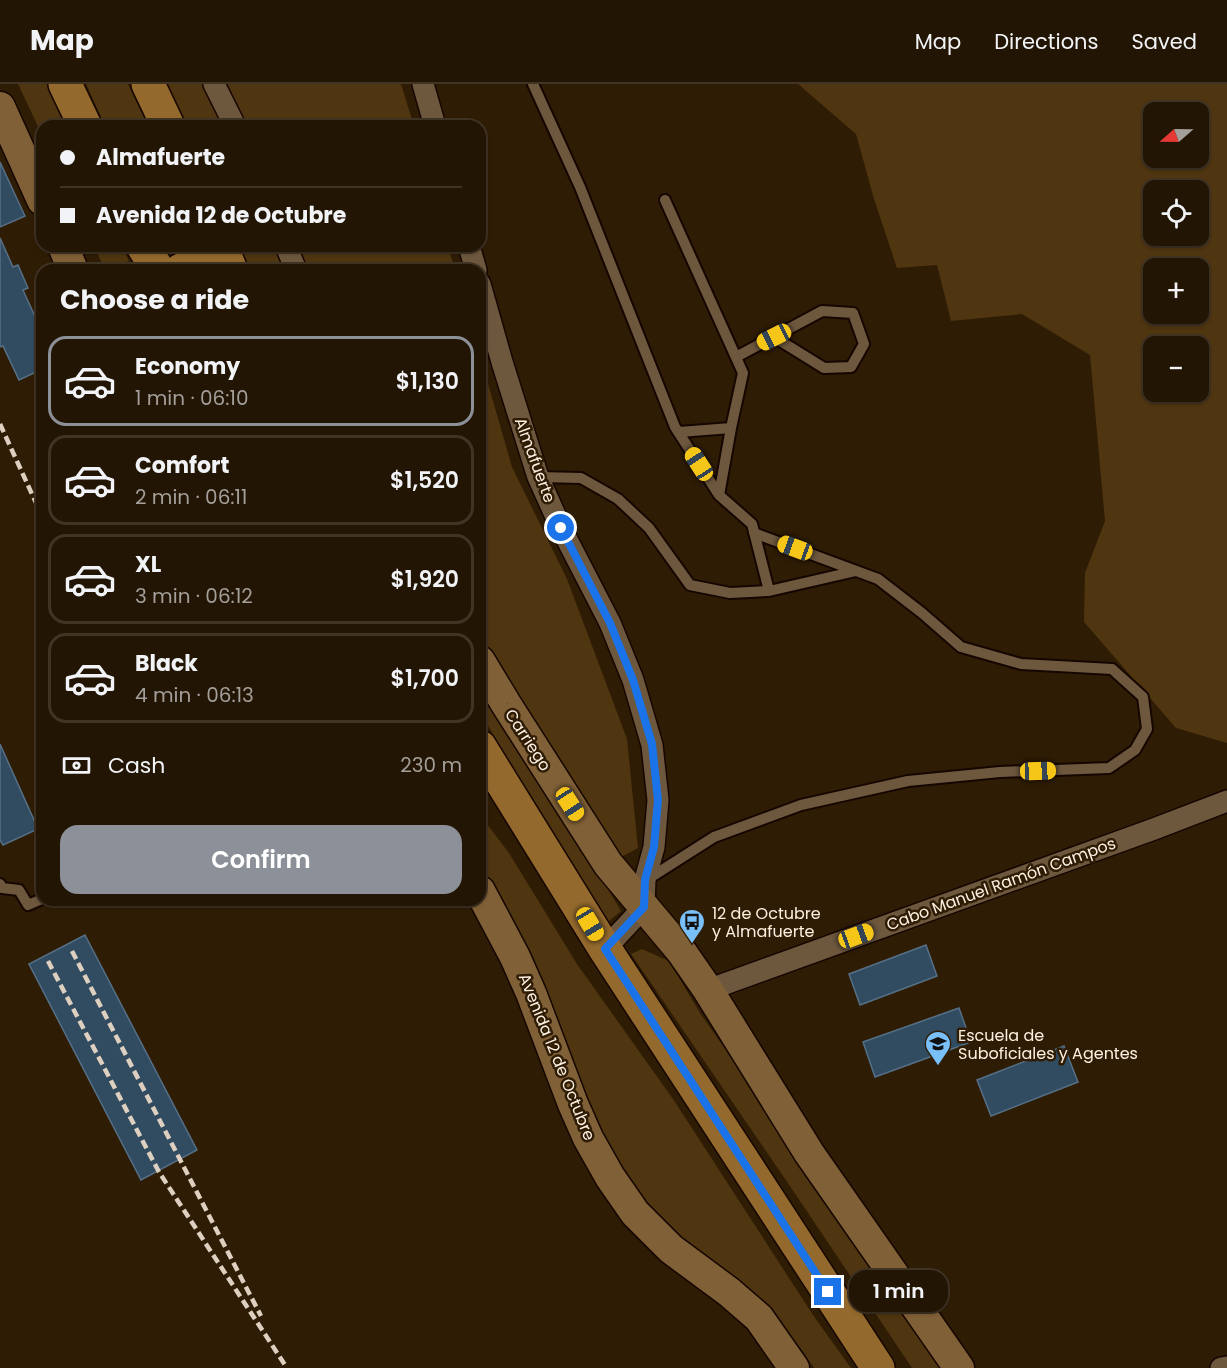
<!DOCTYPE html>
<meta charset="utf-8">
<style>
body{margin:0;font-family:Poppins,sans-serif;background:#2f2212;color:#f1f3f6;height:100vh;display:flex;flex-direction:column;font-size:22px;white-space:nowrap}
*{box-sizing:border-box;margin:0}
p{font-size:20px;color:#a39f9a}
.icon{flex:none;width:33px;height:33px;fill:none;stroke:currentColor;stroke-width:2;stroke-linecap:round;stroke-linejoin:round}
.map{position:relative;flex:1;overflow:hidden}
.drawer{position:absolute;left:36px;top:180px;width:450px;height:642px;display:flex;flex-direction:column;background:#231503;border-radius:18px;box-shadow:0 2px 4px #0004,0 0 0 2px #403425}
.drawer>*{flex:none}
.hud{position:absolute;left:36px;top:36px;width:450px;height:132px;border-radius:18px;box-shadow:0 2px 4px #0004,0 0 0 2px #403425;display:grid;align-content:center;height:132px;padding:0 24px;background:#231503}
.needle{width:39px;rotate:250deg}
.fabs{position:absolute;left:1143px;top:18px;display:grid;gap:12px}
.fabs a{display:grid;place-items:center;width:66px;height:66px;border-radius:12px;background:#231503;box-shadow:0 2px 4px #0004,0 0 0 2px #403425;font-size:30px}
.end{position:absolute;width:27px;height:27px;margin:-14px;border:8px solid #1a73e8;background:#fff;box-shadow:0 0 0 3px #fff}
.from{border-radius:50%}
.bubble{position:absolute;height:42px;border-radius:18px;background:#231503;box-shadow:0 2px 4px #0004,0 0 0 2px #403425;font-size:20px;font-weight:600;line-height:42px;text-align:center}
.car{position:absolute;width:18px;height:36px;margin:-18px -9px;border-radius:8px;box-shadow:0 0 4px 2px #0007;background:linear-gradient(#f5c518 24%,#345 0 40%,#f5c518 0 76%,#345 0 86%,#f5c518 0)}
.hud b{display:flex;align-items:center;gap:21px;height:57px;font-size:22px}
.hud b+b{border-top:2px solid #403425}
.hud i{width:15px;height:15px;background:#f1f3f6}
ul{padding:0;list-style:none}
li{display:flex;align-items:center;gap:18px;height:90px;margin:0 12px 9px;padding:0 12px;border:3px solid #403425;border-radius:18px}
li div{flex:1}
li b{display:block;font-size:22px}
li em{font-style:normal;font-weight:600}
li.active{border-color:#8c9099}
li>.icon{width:54px;height:54px;stroke-width:1.5}
h2{padding:0 24px;font-size:27px;line-height:72px}
.pay{display:flex;align-items:center;gap:15px;height:66px;padding:0 24px;font-size:22px}
.pay p{margin-inline-start:auto}
.primary-button{display:flex;gap:12px;margin-top:auto;padding:12px 24px}
.primary-button a{flex:1;height:69px;border-radius:18px;background:#8c9099;color:#fff;font-size:24px;font-weight:600;line-height:69px;text-align:center}
header{display:flex;align-items:center;gap:36px;box-sizing:border-box;height:84px;padding:0 30px;background:#231503;border-bottom:2px solid #403425}
header strong{font-size:28px}
nav{display:flex;gap:33px;margin-inline-start:auto;font-size:21px}
.map>svg:first-child{display:block}
.green{fill:#4f3510;fill-rule:evenodd}
.building{fill:#314b60;stroke:#557087;stroke-width:1.5}
.lines{fill:none;stroke-linecap:round;stroke-linejoin:round}
.lane-casing{stroke:#160600;stroke-width:14}
.street-casing{stroke:#160600;stroke-width:24}
.secondary-casing{stroke:#160600;stroke-width:33}
.primary-casing{stroke:#160600;stroke-width:36}
.lane{stroke:#6d583e;stroke-width:10}
.street{stroke:#6d583e;stroke-width:21}
.secondary{stroke:#806036;stroke-width:30}
.primary{stroke:#93692d;stroke-width:33}
.rail{stroke:#ded0c0;stroke-width:4.5;stroke-dasharray:9 4.5;stroke-linecap:butt}
.route{stroke:#1a73e8;stroke-width:8}
.labels{text-anchor:middle;dominant-baseline:central;stroke-width:5;stroke-linejoin:round;paint-order:stroke}
.street-label{font-size:16px;fill:#fdf0e1;stroke:#2f1c04}
.poi-label{font-size:16px;fill:#fdf0e1;stroke:#2f1c04;text-anchor:start}
</style>
<header>
<strong>Map</strong>
<nav><a>Map</a><a>Directions</a><a>Saved</a></nav>
</header>
<div class="map">
<svg width="1227" height="1284" viewBox="0 0 1227 1284">
<rect width="100%" height="100%" fill="#2f1c04"/>
<path class="green" d="M18,0h29l19,42h-24v9z
M86,0h42l20,42h-43z
M165,0h39l22,42h-28l-13,-6z
M223,0h178l13,42h-173z
M798,0h429v659l-51,-15 -92,-106 1,-49 20,-52 -15,-166 -68,-41 -71,7 -14,-56 -40,3 -23,-69 -18,-65zM1154,28h44v46h-44zM1154,106h44v46h-44zM1154,184h44v46h-44zM1154,262h44v46h-44z
M94,162h28l7,15 -19,9h-5z
M240,162h40l10,24h-40z
M294,162h154l7,24h-150z
M480,272l32,111 55,112 60,160 11,109 -22,12 -136,-220z
M480,589l141,238 -13,11 -95,-154 -33,-56z
M480,728l6,11 23,30 68,111 96,135 142,219 36,50h-37l-13,-19 -29,-31 -119,-99 -29,-34 -85,-198 -59,-119z
M642,865l27,12 31,52 220,314 24,41h-32l-116,-173 -165,-241z"/>
<path class="building" d="M0,78l25,54 -25,11z
M0,154l13,29 5,-2 10,23 -5,2 19,42 -1,53 -5,-13 -17,8 -16,-34 -3,1z
M0,660l38,85 -35,16 -3,-5z
M85,851l112,215 -56,30 -112,-216z
M926,861l11,31 -77,29 -11,-31z
M959,924l12,34 -96,35 -12,-35z
M1064,962l14,36 -87,34 -14,-36z"/>
<g class="lines">
<defs>
<path id="lane" d="M533,0l47,103 95,240 44,68 33,29 17,67 -39,2 -40,-8 -41,-57 -31,-29 -37,-21 -43,-1
M665,116l78,173 -12,55 -12,67
M736,273l86,-46 31,2 11,31 -13,23 -27,1 -50,-31
M679,348l52,-4
M769,507l87,-20
M648,795l66,-42 87,-32 107,-24 92,-9 109,-4 26,-18 12,-21 -4,-32 -31,-28 -91,-5 -60,-17 -39,-34 -44,-34 -124,-46
M0,800l2,4 17,2 9,15 14,-6"/>
<path id="street" d="M214,0l21,42
M423,0l12,42
M286,162l10,24
M469,162l7,24
M480,200l22,78 36,115 23,51 49,95 23,57 19,65 6,55 -4,47 -9,33 -1,27 -39,42
M708,906l446,-161 73,-28
M1221,1284l6,-1"/>
<path id="secondary" d="M0,23l42,93
M63,162l10,24
M480,577l26,43 102,160 73,87 27,39 101,163 150,215
M480,807l35,66 16,36 42,111 15,34 22,39 25,36 36,36 58,43 30,26 35,50"/>
<path id="primary" d="M65,0l20,42
M148,0l20,42
M143,162l15,24
M221,162l10,24
M181,186c11,-5 23,-11 26,-24
M480,663l125,202 273,419"/>
</defs>
<use href="#lane" class="lane-casing"/>
<use href="#street" class="street-casing"/>
<use href="#secondary" class="secondary-casing"/>
<use href="#primary" class="primary-casing"/>
<use href="#lane" class="lane"/>
<use href="#street" class="street"/>
<use href="#secondary" class="secondary"/>
<use href="#primary" class="primary"/>
<path class="rail" d="M0,340l42,92
M72,867l189,365
M48,877l111,211 128,196"/>
</g>
<g class="lines">
<path class="route" d="M561,444l49,95 23,57 19,64 6,56 -4,47 -9,33 -1,27 -39,42 223,343"/>
</g>
<defs>
<symbol id="bus-pin" viewBox="-11 -11 22 30"><path d="M0 17L-7.5 6A9.5 9.5 0 1 1 7.5 6Z" fill="#79bff8" stroke="#2f1c04"/><path d="M-5-6H5V4H4V6H2V4H-2V6H-4V4H-5ZM-3.5-4V0h7V-4ZM-3.5 1.2v1.5H-2V1.2ZM2 1.2v1.5H3.5V1.2Z" fill="#111"/></symbol>
<symbol id="university-pin" viewBox="-11 -11 22 30"><path d="M0 17L-7.5 6A9.5 9.5 0 1 1 7.5 6Z" fill="#79bff8" stroke="#2f1c04"/><path d="M0-5L7-2L0 1L-7-2ZM-4 1L0 2.5L4 1V4Q0 6-4 4Z" fill="#111"/></symbol>
</defs>
<g fill-rule="evenodd">
<use href="#bus-pin" x="677" y="823" width="30" height="40"/>
<use href="#university-pin" x="923" y="945" width="30" height="40"/>
</g>
<g class="labels">
<g class="street-label">
<text transform="translate(535 376) rotate(70)">Almafuerte</text>
<text transform="translate(528 656) rotate(57)">Carriego</text>
<text transform="translate(1001 800) rotate(-20)">Cabo Manuel Ramón Campos</text>
<text transform="translate(557 973) rotate(68)">Avenida 12 de Octubre</text>
</g>
<g class="poi-label">
<text x="712" y="829">12 de Octubre<tspan x="712" dy="18">y Almafuerte</tspan></text>
<text x="958" y="951">Escuela de<tspan x="958" dy="18">Suboficiales y Agentes</tspan></text>
</g>
</g>
</svg>
<div class="fabs">
<a><svg class="needle" viewBox="-14 -14 28 28"><path d="M0-13l5 13h-10z" fill="#e53935"/><path d="M0 13l5-13h-10z" fill="#a39f9a"/></svg></a>
<a><svg class="icon" aria-label="locate" viewBox="0 0 24 24"><circle cx="12" cy="12" r="6"/><path d="M12 2v4M12 18v4M2 12h4M18 12h4"/></svg></a>
<a>+</a>
<a>−</a>
</div>
<i class="end from" style="left:561px;top:444px"></i>
<i class="end" style="left:828px;top:1208px"></i>
<div class="bubble" style="left:849px;top:1186px;width:99px">1 min</div>
<i class="car" style="left:774px;top:253px;rotate:243deg"></i>
<i class="car" style="left:699px;top:380px;rotate:327deg"></i>
<i class="car" style="left:795px;top:464px;rotate:290deg"></i>
<i class="car" style="left:1038px;top:687px;rotate:88deg"></i>
<i class="car" style="left:570px;top:720px;rotate:147deg"></i>
<i class="car" style="left:590px;top:840px;rotate:149deg"></i>
<i class="car" style="left:856px;top:852px;rotate:70deg"></i>
<div class="hud">
<b><i class="from"></i>Almafuerte</b>
<b><i></i>Avenida 12 de Octubre</b>
</div>
<section class="drawer">
<h2>Choose a ride</h2>
<ul>
<li class="active"><svg class="icon" aria-label="car" viewBox="0 0 24 24"><path d="M5 17H2v-5l4-1 3-4h7l3 4 3 1v5h-3M9 17h6M6 11h13"/><circle cx="7" cy="17" r="2"/><circle cx="17" cy="17" r="2"/></svg><div><b>Economy</b><p>1 min · 06:10</p></div><em>$1,130</em></li>
<li><svg class="icon" aria-label="car" viewBox="0 0 24 24"><path d="M5 17H2v-5l4-1 3-4h7l3 4 3 1v5h-3M9 17h6M6 11h13"/><circle cx="7" cy="17" r="2"/><circle cx="17" cy="17" r="2"/></svg><div><b>Comfort</b><p>2 min · 06:11</p></div><em>$1,520</em></li>
<li><svg class="icon" aria-label="car" viewBox="0 0 24 24"><path d="M5 17H2v-5l4-1 3-4h7l3 4 3 1v5h-3M9 17h6M6 11h13"/><circle cx="7" cy="17" r="2"/><circle cx="17" cy="17" r="2"/></svg><div><b>XL</b><p>3 min · 06:12</p></div><em>$1,920</em></li>
<li><svg class="icon" aria-label="car" viewBox="0 0 24 24"><path d="M5 17H2v-5l4-1 3-4h7l3 4 3 1v5h-3M9 17h6M6 11h13"/><circle cx="7" cy="17" r="2"/><circle cx="17" cy="17" r="2"/></svg><div><b>Black</b><p>4 min · 06:13</p></div><em>$1,700</em></li>
</ul>
<div class="pay"><svg class="icon" aria-label="cash" viewBox="0 0 24 24"><path d="M3 7h18v10H3z"/><circle cx="12" cy="12" r="2"/></svg>Cash<p>230 m</p></div>
<div class="primary-button"><a>Confirm</a></div>
</section>
</div>
